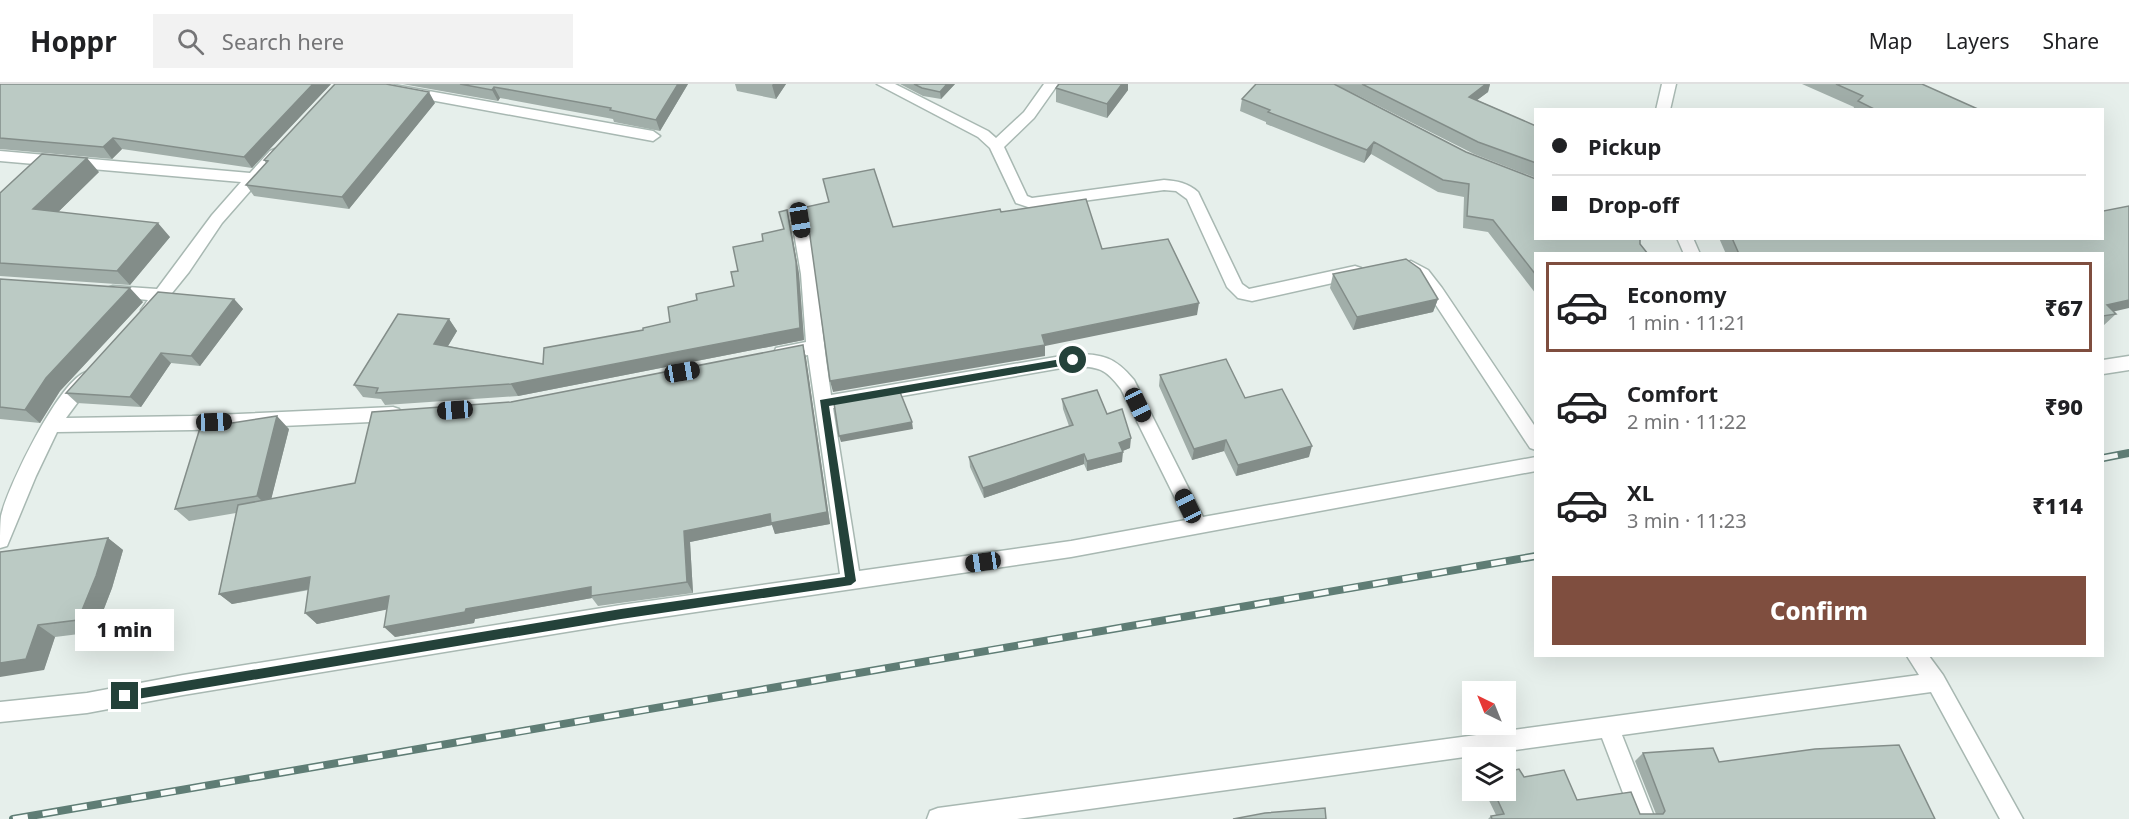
<!DOCTYPE html>
<meta charset="utf-8">
<style>
body{margin:0;font-family:"Noto Sans",sans-serif;background:#f2f2f2;color:#202124;height:100vh;display:flex;flex-direction:column;font-size:22px;white-space:nowrap}
*{box-sizing:border-box;margin:0}
p{font-size:20px;color:#757577}
.icon{flex:none;width:33px;height:33px;fill:none;stroke:currentColor;stroke-width:2;stroke-linecap:round;stroke-linejoin:round}
.map{position:relative;flex:1;overflow:hidden}
.side{position:absolute;left:1534px;top:168px;width:570px;height:405px;display:flex;flex-direction:column;background:#fff;border-radius:0px;box-shadow:0 6px 24px #0002}
.side>*{flex:none}
.hud{position:absolute;left:1534px;top:24px;width:570px;height:132px;border-radius:0px;box-shadow:0 6px 24px #0002;display:grid;align-content:center;height:132px;padding:0 18px;background:#fff}
.needle{width:39px;rotate:317deg}
.controls{position:absolute;left:1462px;top:597px;display:grid;gap:12px}
.controls a{display:grid;place-items:center;width:54px;height:54px;border-radius:0px;background:#fff;box-shadow:0 6px 24px #0002;font-size:30px}
.end{position:absolute;width:27px;height:27px;margin:-14px;border:8px solid #24423a;background:#fff;box-shadow:0 0 0 3px #fff}
.from{border-radius:50%}
.bubble{position:absolute;height:42px;border-radius:0px;background:#fff;box-shadow:0 6px 24px #0002;font-size:20px;font-weight:800;line-height:42px;text-align:center}
.car{position:absolute;width:18px;height:36px;margin:-18px -9px;border-radius:8px;box-shadow:0 0 4px 2px #0007;background:linear-gradient(#222 24%,#8ab4d8 0 40%,#222 0 76%,#8ab4d8 0 86%,#222 0)}
.hud b{display:flex;align-items:center;gap:21px;height:57px;font-size:22px}
.hud b+b{border-top:2px solid #e0e0e0}
.hud i{width:15px;height:15px;background:#202124}
ul{padding:10px 0 0;list-style:none}
li{display:flex;align-items:center;gap:18px;height:90px;margin:0 12px 9px;padding:0 6px;border:3px solid transparent;border-radius:0px}
li div{flex:1}
li b{display:block;font-size:22px}
li em{font-style:normal;font-weight:800}
li.active{border-color:#7f4e3f}
li>.icon{width:54px;height:54px;stroke-width:1.5}
.primary-button{display:flex;gap:12px;margin-top:auto;padding:12px 18px}
.primary-button a{flex:1;height:69px;border-radius:0px;background:#7f4e3f;color:#fff;font-size:24px;font-weight:800;line-height:69px;text-align:center}
header{display:flex;align-items:center;gap:36px;box-sizing:border-box;height:84px;padding:0 30px;background:#fff;border-bottom:2px solid #e0e0e0}
header strong{font-size:28px}
nav{display:flex;gap:33px;margin-inline-start:auto;font-size:21px}
.search{width:420px;height:54px;background:#f2f2f2;display:flex;align-items:center;gap:15px;box-sizing:border-box;padding:0 21px;border-radius:0px;color:#757577;font-size:22px}
.map>svg:first-child{display:block}
.lines{fill:none;stroke-linecap:round;stroke-linejoin:round}
.minor-casing{stroke:#a8b8b2;stroke-width:3}
.minor{fill:#fff;fill-rule:evenodd}
.rail-casing{stroke:#5f7d75;stroke-width:8}
.rail{stroke:#f7fbf9;stroke-width:5;stroke-dasharray:15;stroke-linecap:butt}
.wall{fill:#a1aea9}
.shaded-wall{fill:#838d89}
.building{fill:#bbcac4;stroke:#838d89;stroke-width:1.5}
.route{fill:#24423a}
</style>
<header>
<strong>Hoppr</strong>
<div class="search"><svg class="icon" aria-label="search" viewBox="0 0 24 24"><circle cx="10" cy="10" r="6"/><path d="M15 15l6 6"/></svg>Search here</div>
<nav><a>Map</a><a>Layers</a><a>Share</a></nav>
</header>
<div class="map">
<svg width="2129" height="735" viewBox="0 0 2129 735">
<rect width="100%" height="100%" fill="#e6efeb"/>
<g class="lines">
<defs>
<path id="minor" d="M358,0h31l264,47 7,5 -7,5 -288,-53z
M877,0h18l93,47 8,7 28,-26 20,-28h14l-24,34 -30,29 23,49 5,2 132,-18c13,1 24,3 34,12l44,92 7,5 106,-23 6,2 2,4 -2,4 -6,2 -103,23 -14,-3 -11,-11 -40,-88 -11,-8 -12,-1 -133,18 -15,-5 -26,-55 -12,-11z
M1662,0h14l-6,26h-14z
M275,65l5,2 2,3 -2,3 -58,66 -33,49 -34,42h-12l-2,-4 7,-10 -41,-4 -2,-4 2,-4 6,-2 44,3 55,-74 29,-33 -241,-21v-10l250,22 20,-22z
M800,132l5,1 3,4c10,58 14,116 23,174l242,-41c30,0 42,3 61,26l69,137 333,-60v14l-465,86 -450,66 -438,72 -96,18 -87,9v-20l87,-9 96,-18 438,-70 219,-31 -32,-219 -26,4 -6,-1 -2,-5 2,-5 30,-6 -5,-68 -9,-53 3,-4zM1073,282c26,1 32,2 48,23l65,131 -115,21 -212,30 -26,-163z
M1677,154h16l7,16h-16z
M1411,177l17,9 14,18 94,140v22l-6,-2 -100,-152 -14,-18 -13,-11 2,-4z
M2129,272v14l-26,4v-14z
M86,288l6,2 3,5 -29,39 126,-2 201,-9 6,2 3,5 -3,5 -6,2 -201,9 -135,2 -21,44 -29,70 -7,2c0,-10 0,-23 1,-32 7,-30 58,-135 85,-144z
M1907,572h22l14,19 80,144h-23l-69,-127 -309,43 33,84h-22l-31,-81 -585,81h-90l3,-8 8,-3 981,-133z"/>
</defs>
<use href="#minor" class="minor-casing"/>
<use href="#minor" class="minor"/>
<defs>
<path id="rail" d="M2103,374l26,-5
M13,735l1523,-263"/>
</defs>
<use href="#rail" class="rail-casing"/>
<use href="#rail" class="rail"/>
</g>
<path class="wall" d="M0,0h331l-79,84 -130,-19 -10,10 -112,-10z
M402,0h286l-28,47 -46,-9 -1,-3 -113,-21 -2,3z
M735,0h51l-10,15 -39,-8z
M900,0h55l-14,15 -18,-3z
M1059,0h69v6l-21,28 -51,-16v-14z
M1256,0h234l-2,8 -11,8 59,26v52l-62,-24 -129,-65 121,63 70,102v40l-48,-62 -25,-4 1,-31 -26,-5 -67,-38 -7,9 -98,-39v-2l-26,-11 2,-12z
M1802,0h120l58,26h-127l1,-3z
M435,19l-86,106 -95,-13 -8,-11 20,-22 -2,-3z
M99,88l-41,40 112,25 -40,48 -130,-9v-83z
M790,139l9,51 5,66 -286,56 -133,9 -4,-6 -18,-2 -9,-12 95,-66 8,12 -9,15 95,18 127,-42 27,-22 37,-14 4,-15 25,-30 21,-12z
M1719,154h384l10,74 3,2 -13,12v-72h-377z
M1333,190l105,25 -5,13 -80,18 -23,-42z
M0,195l143,23 -83,89 -20,32 -40,-4z
M234,215l9,10 -43,57 -29,-3 -30,44 -64,-4 -11,-10z
M803,261l3,13 24,166 -55,10 -3,-9 -82,17 3,51 -95,13 -6,-8 -117,21 -1,4 -79,14 -8,-28 -70,15 -12,-11 4,-23 -77,14 -13,-10 17,-81 -47,8 -14,-12 114,-80 -18,70 84,-16 156,-81z
M1160,291l85,23 64,59 -73,19 -12,-25 -32,9 -33,-74z
M1062,315l45,15 23,34 -8,3v11l-35,9 -3,-7 -100,34 -14,-31 -1,-10 100,-31 -6,-17z
M108,454l15,12 -11,38 -17,44 -40,5 -11,33 -44,-118z
M1643,669l76,9 216,57h-447l3,-3 5,-1 -12,-25h22l18,-13 53,23 63,14h16l-21,-53z"/>
<path class="shaded-wall" d="M313,0h18l-79,84 -8,-11z
M678,0h10l-28,47 -4,-11z
M773,0h13l-10,15 -4,-14z
M947,0h8l-14,15 -1,-7z
M1122,0h6v6l-21,28v-14z
M1486,0h4l-2,8 -23,17 4,-12z
M494,3l6,11 -2,3 -6,-11z
M429,8l6,11 -86,106 -7,-12z
M113,54l9,11 -10,10 -9,-12z
M1374,58l-3,12 -7,9 3,-13z
M87,74l12,14 -52,51 -14,-14z
M787,126l3,13 9,51 5,66 -286,56 -7,-12 289,-56z
M158,139l12,14 -40,48 -13,-14z
M130,204l13,14 -83,89 -20,32 -15,-13 21,-32z
M234,215l9,10 -43,57 -9,-10z
M1438,215l-5,13 -80,18 4,-13z
M2129,216v8l-26,6 4,-9z
M1199,219l-2,12 -152,31v10l-212,36 -3,-11 212,-46z
M449,235l8,12 -15,25 -8,-12z
M803,261l3,13 24,166 -55,10 -3,-9 -82,17 3,51 -6,-11 -3,-51z
M161,269l10,10 -30,44 -11,-10z
M277,332l12,13 -20,79 -12,-12z
M912,338l1,7 -72,13 -2,-6z
M1131,354l-1,10 -12,5 1,-10z
M1226,356l-2,11 -32,9 2,-11z
M1312,362l-3,11 -73,19 2,-11z
M1123,368l-1,10 -35,9v-10z
M1084,370v10l-100,34 -1,-10z
M108,454l15,12 -11,38 -17,44 -17,-12z
M310,493l11,10 -89,17 -13,-10z
M591,503v9l1,2 -117,21 -1,4 -79,14 -11,-10 82,-18z
M389,512l10,11 -82,17 -12,-11z
M38,541l17,12 -11,33 -44,7v-14z"/>
<path class="building" d="M0,0h313l-69,73 -131,-19 -10,9 -103,-9z
M335,0h51l43,8 -87,105 -96,-12 22,-24 -4,-1z
M460,0h218l-22,36 -46,-10 1,-2 -117,-21 -2,3z
M914,0h33l-7,8 -18,-4z
M1059,0h63l-15,20 -51,-16z
M1256,0h78l132,68 70,27v59h104v6l8,10h-112v21l-43,-55 -26,-4 2,-32 -26,-4 -69,-38 -7,8 -99,-38 2,-2 -28,-11z
M1362,0h124l-17,13 67,29v37l-58,-21z
M1836,0h86l58,26h-104l-18,-9 5,-5z
M42,70l45,4 -54,51 125,14 -41,48 -117,-8v-70z
M874,85l19,58 107,-18 1,3 85,-13 16,50 66,-10 31,64 -157,32 3,10 -215,36 -24,-174 23,-5 -6,-23z
M2129,122v94l-22,5 9,9 -13,2v-62h-364l-7,-16h371v-27z
M787,126l9,52 4,66 -289,56 -135,9 2,-5 -24,-3 44,-71 51,5 -15,25 109,20 1,-16 99,-18v-2l27,-6 -2,-15 29,-7 -1,-6 38,-8 -3,-14 7,-1 -5,-24 30,-6 -1,-7 22,-5 -5,-17z
M1406,175l14,10 18,30 -81,18 -24,-43z
M0,195l130,9 -84,90 -21,32 -25,-3z
M158,208l76,7 -43,57 -30,-3 -31,44 -64,-4z
M803,261l24,167 -56,11 -1,-9 -86,17 3,51 -96,14v-9l-125,22 -1,3 -81,15 5,-31 -84,17 5,-36 -91,17 19,-89 117,-22 17,-71 139,-10z
M1226,275l19,39 37,-9 30,57 -74,19 -12,-25 -32,9 -34,-74z
M1097,306l10,24 15,-5 9,29 -12,5 4,9 -36,9 -3,-7 -101,34 -14,-31 104,-32 -11,-26z
M900,308l12,30 -73,14 -5,-33z
M277,332l-20,80 -82,13 25,-81z
M108,454l-12,38 -18,44 -40,5 -12,34 -26,4v-111z
M1899,661l36,74h-443l-1,-3 13,-2 -11,-24h13v-18l13,-3 5,8 40,-7 13,30 54,-8 9,22h23l2,-3 -22,-58 70,-5 6,14 96,-13z
M1325,724l1,11h-93l32,-6z"/>
<path class="route" d="M1073,273l5,3 -5,4 -244,42 27,175 -5,4 -230,34 -496,82 -6,-5 6,-5 496,-82 224,-32 -25,-177z"/>
</svg>
<div class="controls">
<a><svg class="needle" viewBox="-14 -14 28 28"><path d="M0-13l5 13h-10z" fill="#e53935"/><path d="M0 13l5-13h-10z" fill="#757577"/></svg></a>
<a><svg class="icon" aria-label="layers" viewBox="0 0 24 24"><path d="M12 4l9 5-9 5-9-5zM3 14l9 5 9-5"/></svg></a>
</div>
<i class="end from" style="left:1073px;top:276px"></i>
<i class="end" style="left:125px;top:612px"></i>
<div class="bubble" style="left:75px;top:525px;width:99px">1 min</div>
<i class="car" style="left:800px;top:136px;rotate:171deg"></i>
<i class="car" style="left:682px;top:288px;rotate:80deg"></i>
<i class="car" style="left:1138px;top:321px;rotate:154deg"></i>
<i class="car" style="left:455px;top:326px;rotate:266deg"></i>
<i class="car" style="left:214px;top:338px;rotate:88deg"></i>
<i class="car" style="left:1188px;top:422px;rotate:334deg"></i>
<i class="car" style="left:983px;top:478px;rotate:262deg"></i>
<div class="hud">
<b><i class="from"></i>Pickup</b>
<b><i></i>Drop-off</b>
</div>
<section class="side">
<ul>
<li class="active"><svg class="icon" aria-label="car" viewBox="0 0 24 24"><path d="M5 17H2v-5l4-1 3-4h7l3 4 3 1v5h-3M9 17h6M6 11h13"/><circle cx="7" cy="17" r="2"/><circle cx="17" cy="17" r="2"/></svg><div><b>Economy</b><p>1 min · 11:21</p></div><em>₹67</em></li>
<li><svg class="icon" aria-label="car" viewBox="0 0 24 24"><path d="M5 17H2v-5l4-1 3-4h7l3 4 3 1v5h-3M9 17h6M6 11h13"/><circle cx="7" cy="17" r="2"/><circle cx="17" cy="17" r="2"/></svg><div><b>Comfort</b><p>2 min · 11:22</p></div><em>₹90</em></li>
<li><svg class="icon" aria-label="car" viewBox="0 0 24 24"><path d="M5 17H2v-5l4-1 3-4h7l3 4 3 1v5h-3M9 17h6M6 11h13"/><circle cx="7" cy="17" r="2"/><circle cx="17" cy="17" r="2"/></svg><div><b>XL</b><p>3 min · 11:23</p></div><em>₹114</em></li>
</ul>
<div class="primary-button"><a>Confirm</a></div>
</section>
</div>
